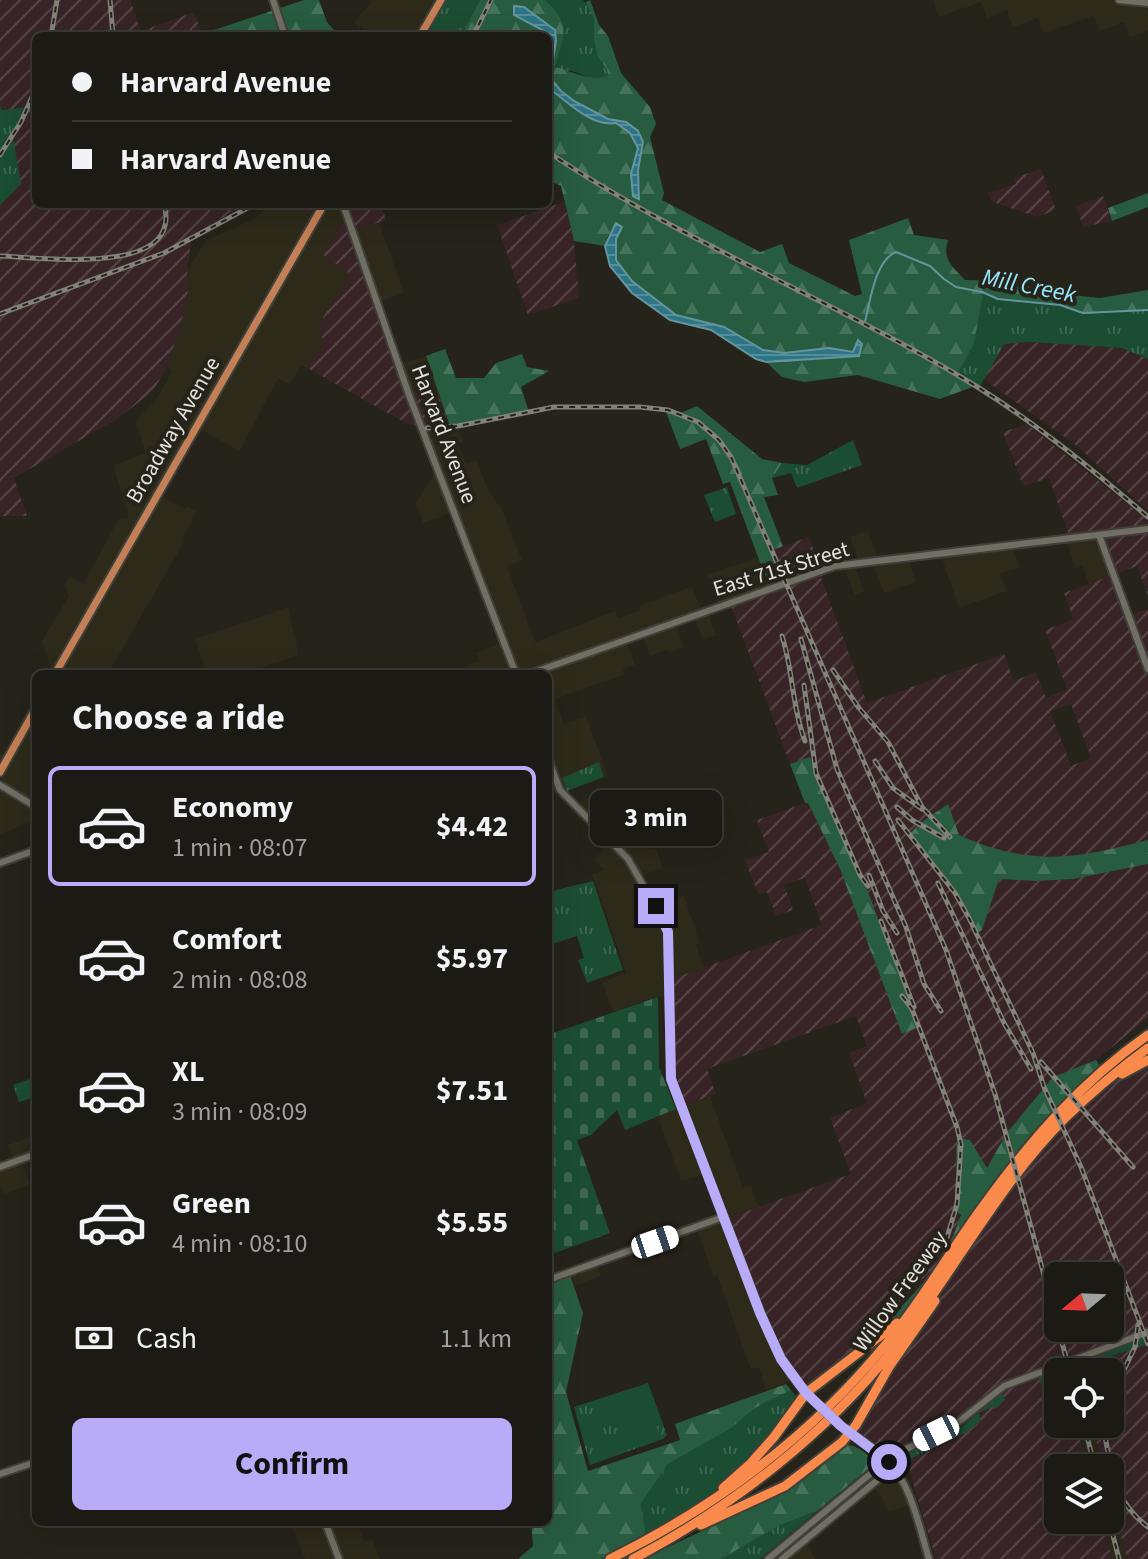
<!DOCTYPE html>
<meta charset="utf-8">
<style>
body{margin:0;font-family:"Source Sans 3",sans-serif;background:#292722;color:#f1f3f6;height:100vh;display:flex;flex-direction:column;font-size:30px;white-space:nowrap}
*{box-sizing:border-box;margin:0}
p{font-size:26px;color:#a0a1a0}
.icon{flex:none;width:44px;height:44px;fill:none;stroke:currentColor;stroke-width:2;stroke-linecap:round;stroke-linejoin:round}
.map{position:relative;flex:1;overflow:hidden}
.panel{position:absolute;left:32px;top:670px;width:520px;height:856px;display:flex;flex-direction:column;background:#1c1a14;border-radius:12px;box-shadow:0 8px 32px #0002,0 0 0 2px #3a3834}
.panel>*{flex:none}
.banner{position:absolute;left:32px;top:32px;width:520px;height:176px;border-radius:12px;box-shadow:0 8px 32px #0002,0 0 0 2px #3a3834;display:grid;align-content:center;height:176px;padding:0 40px;background:#1c1a14}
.needle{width:52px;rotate:251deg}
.buttons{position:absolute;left:1044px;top:1262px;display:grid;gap:16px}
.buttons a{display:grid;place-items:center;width:80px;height:80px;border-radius:12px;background:#1c1a14;box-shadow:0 8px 32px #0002,0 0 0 2px #3a3834;font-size:40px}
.end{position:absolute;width:36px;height:36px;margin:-18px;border:10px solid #b8abf7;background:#111;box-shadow:0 0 0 4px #111}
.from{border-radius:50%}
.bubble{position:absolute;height:56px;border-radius:12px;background:#1c1a14;box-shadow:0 8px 32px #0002,0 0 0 2px #3a3834;font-size:26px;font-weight:700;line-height:56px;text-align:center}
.car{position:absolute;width:24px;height:48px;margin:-24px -12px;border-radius:10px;box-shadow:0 0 6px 2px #0007;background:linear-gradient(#fff 24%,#345 0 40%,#fff 0 76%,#345 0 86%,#fff 0)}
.banner b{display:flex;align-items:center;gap:28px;height:76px;font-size:30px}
.banner b+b{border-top:2px solid #3a3834}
.banner i{width:20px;height:20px;background:#f1f3f6}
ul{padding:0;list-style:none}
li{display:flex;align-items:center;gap:24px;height:120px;margin:0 16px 12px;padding:0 24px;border:4px solid transparent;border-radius:12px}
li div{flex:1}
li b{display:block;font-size:30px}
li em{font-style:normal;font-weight:700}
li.active{border-color:#b8abf7}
li>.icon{width:72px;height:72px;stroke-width:1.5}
h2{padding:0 40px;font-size:36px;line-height:96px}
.pay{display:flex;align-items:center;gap:20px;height:88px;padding:0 40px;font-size:30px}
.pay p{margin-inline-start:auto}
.button{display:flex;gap:16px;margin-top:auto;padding:16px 40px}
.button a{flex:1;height:92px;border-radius:12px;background:#b8abf7;color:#111;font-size:32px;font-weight:700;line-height:92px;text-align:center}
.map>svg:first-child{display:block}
.built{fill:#2d2a1a}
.industrial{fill:url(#industrial-furrows);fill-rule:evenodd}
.grass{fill:url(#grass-tufts)}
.forest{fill:url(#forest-firs)}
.cemetery{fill:url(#cemetery-stones)}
.pitch{fill:#1b4d33}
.water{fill:url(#water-rules);stroke:#64959f;stroke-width:2}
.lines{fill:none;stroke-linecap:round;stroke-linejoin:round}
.stream{stroke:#64959f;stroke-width:2}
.secondary-casing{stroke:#413f39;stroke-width:10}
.primary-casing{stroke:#413f39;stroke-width:11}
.highway-casing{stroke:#413f39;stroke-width:13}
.secondary{stroke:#716f64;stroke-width:6}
.primary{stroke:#c37f56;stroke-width:7}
.highway{stroke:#fa894c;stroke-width:9}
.rail-casing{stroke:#83827a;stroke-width:5}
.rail{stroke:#25231a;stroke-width:2;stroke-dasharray:6;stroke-linecap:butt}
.secondary-bridge-casing{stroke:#413f39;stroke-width:10;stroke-linecap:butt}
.secondary-bridge{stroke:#716f64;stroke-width:6}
.route{stroke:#b8abf7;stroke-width:10}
.labels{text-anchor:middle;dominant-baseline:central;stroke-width:8;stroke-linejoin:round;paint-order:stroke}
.street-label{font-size:22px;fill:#e3e2dc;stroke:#25231a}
.water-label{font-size:24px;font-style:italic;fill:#98e9fe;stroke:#25231a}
</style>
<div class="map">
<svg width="1148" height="1559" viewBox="0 0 1148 1559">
<defs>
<pattern id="industrial-furrows" width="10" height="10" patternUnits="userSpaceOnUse" patternTransform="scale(2)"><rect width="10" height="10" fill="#382427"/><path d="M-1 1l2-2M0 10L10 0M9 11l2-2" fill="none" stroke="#554446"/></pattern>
<pattern id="grass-tufts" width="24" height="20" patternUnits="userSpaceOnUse" patternTransform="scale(2)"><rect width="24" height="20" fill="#1b4d33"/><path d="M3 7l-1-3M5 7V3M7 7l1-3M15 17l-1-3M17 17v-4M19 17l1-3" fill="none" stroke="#3c6650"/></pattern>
<pattern id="forest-firs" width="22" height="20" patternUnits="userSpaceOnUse" patternTransform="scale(2)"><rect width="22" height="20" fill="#275c40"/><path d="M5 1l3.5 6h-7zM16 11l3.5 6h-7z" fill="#46735b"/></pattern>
<pattern id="cemetery-stones" width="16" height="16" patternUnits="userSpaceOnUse" patternTransform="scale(2)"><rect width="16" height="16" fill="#1b4d33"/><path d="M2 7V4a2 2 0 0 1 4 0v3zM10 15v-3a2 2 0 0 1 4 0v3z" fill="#3c6650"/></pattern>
<pattern id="water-rules" width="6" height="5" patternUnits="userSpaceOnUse" patternTransform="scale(2)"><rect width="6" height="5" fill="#2d7485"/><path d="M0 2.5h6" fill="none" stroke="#558e9b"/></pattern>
</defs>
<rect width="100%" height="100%" fill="#25231a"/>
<path class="built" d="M369,0h72l-21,36h-48l-18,-14 16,-18z
M933,0h215l-3,3 3,9v19l-18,6 -6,-15 -25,9 -5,-15 -50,17 -6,-15 -25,9 -6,-17 -20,8 -6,-16 -42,15z
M271,204h72l4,9 -24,42 25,17 1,3 -25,67 -17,26 -5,-3 -13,19 -11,-6 -38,73 -39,-21 -38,67 23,12 2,-3 9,5 -15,29 2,2 -76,132h-55l-11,-33 27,-45 -4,-11 4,-9 15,7 35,-65 10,1 -16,-54 33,-12 -11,-32 20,-20 18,-31 -6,-2 13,-40 9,-41 -2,-17 20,-30 47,-21z
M379,222l25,71 -27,9 -24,-71z
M426,356l12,36 -29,3 -10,-30z
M458,426l5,15 -5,3 8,20 11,-4 11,30 14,19 17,44 3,7 -15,6 28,76 80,-31 4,7 21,-8 -1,-4 53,-20 10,26 5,-1 9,24 -13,5 -9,-24 -19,6 9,25 -16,6 -1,-3 -17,6 -8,-22 -16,6 9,25 -12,4 1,6 -69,24 9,25 22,-8 22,60 -45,17 -15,-35v-84l-98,-2 29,-11 -3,-8 28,-11 -50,-130 -31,11 -7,-20 20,-32 -14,-43z
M868,531l11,29 29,-3 8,25 -32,11 -12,-32 -13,1 -9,-25z
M1099,535l15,40 -25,9 -7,-19 -7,2 -10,-29z
M1012,545l8,22 -20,7 7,17 -48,17 -19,-55z
M758,557l12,32 -51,18 -12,-32z
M854,563l10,28 -10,4 -11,-31z
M288,607l11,48 -57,19h-35l-12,-35z
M36,708v111l-36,16v-83l7,4z
M603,793l8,20 5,-1 10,20 14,-5 9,23 7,-2 7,20 -24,9 10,18 24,-9 4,12 7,-2 16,47 -4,2 8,23 -35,12v13l-56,19 -11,-30 24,-9 -34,-99 12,-4 -10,-10 16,-19 -37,-37z
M710,1096l33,92 8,-2 7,20 -33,12 69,161 -28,12 -7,-24 -8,3 -34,-95 -4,1 -17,-49 27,-9 -16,-45 -26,8 -24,-66z
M36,1135v19l-14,5 8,26 -26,9 -4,-13v-14l14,-6 -6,-16z
M596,1263l5,13 -27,10 -5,-14z
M1076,1424h16l11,44h-15z
M889,1462l22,42 -23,8 -7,-17 -10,-10 15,-12z
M1110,1494l17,65h-15l-10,-39h8z
M290,1522h67l7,20 8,-3 8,20h-75z
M806,1539l9,20h-33z"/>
<path class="industrial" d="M0,0h130l11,31 53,-19 8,22 -166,2v168h211l-55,31 -5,35 2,17 -9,41 -13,40 -15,24 -35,27 -103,59 13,38h-27z
M1041,169l15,41 -19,7 -46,-16 -3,-8 28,-9 -2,-6z
M1103,196l9,25 -29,6 -7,-21z
M564,202l10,39 5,57 -51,17 -31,-90z
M343,204h38l5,16 -32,11 55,163 29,-2 12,34 -23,2 -21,-5 -99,-55 17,-26 -6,-16 31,-51 -1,-3 -25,-17 24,-41z
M1030,342l92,6 26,11v152l-71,-65 -95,-68 22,-34z
M1027,424l121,96v76l-11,-30 -23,9 14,40 20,-6v241l-87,18 -152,-33 46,58 22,40 5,-3 17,-51 38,2 36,-2 75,-15v154l-52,42 -43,17 -47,57 -20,35 -16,-29 -12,-1 -1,36 4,40 -4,14 -23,40 -52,57 -79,64 -22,-31 -57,-140 127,-45 -21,-56 37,-15 -18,-50 18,-7 -11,-30 -149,53 9,25 -34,12 -11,-27 -2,-99 153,-55 -17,-47 -21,7 9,25 -17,6 -9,-24 -9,2 -13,-34 24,-8 -12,-32 50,-18 33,67 62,164 17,-6 -51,-135 -58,-135 -20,7 -60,-161 58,-21 -16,-32 37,-13 13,34 -3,1 48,131 137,-49 10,27 22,-9 10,26 21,-9 -22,-59 28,-11 -9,-26 49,-18 -14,-40 -29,3 -21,-60 -26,8 -20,-54zM1071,704l20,54 -20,8 -21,-55z
M1148,1060v272l-144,54 -47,37 -49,24 -19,15 -39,-29 173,-265 74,-81zM1058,1276h52v52h-52z
M1148,1344v215h-21l-17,-65v-26h-7l-11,-44h18v-52l-32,-1 26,-11v-2z
M1058,1377v47h18l12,44h-30v52h44l10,39h-176l-26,-86 1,-14 56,-27 14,-12 -2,-7 25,-13 -2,-7 5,-4 32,-11 3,5z"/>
<path class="grass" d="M441,0h39l-19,36h-29l-9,-6z
M545,0h38l2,3 5,-3 27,76 -26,2 -19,-7 -17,-1c3,-31 21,-42 -10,-70z
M0,106l2,4 27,-3 -16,30 8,47 -21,21z
M982,292l16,7 62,6 23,8 65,-3v49l-26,-11 -92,-6 -26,2 -25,44 -22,-13 17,-31z
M853,440l9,25 -65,23 -6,-15 -19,5 10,-15 25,2z
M727,487l9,27 -21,8 -11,-27z
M599,762l5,15 -37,14 -5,-13z
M593,881l30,89 -36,13 -9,-23 6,-2 -7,-22 -25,8 -4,-15v-37z
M33,1078l3,19 -17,5 -6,-17z
M1148,1336v8l-43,14v2l-22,8 -2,-6 -3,2 1,5 -21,3v5l-17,7 -2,-6 -11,3z
M648,1383l19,52 -4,4 -73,26 -16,-58z
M791,1390l9,11 -49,62 -56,48 -48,29 -6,-36 27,-40 62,-35 25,-21z
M1002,1393l3,7 -10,9 -2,-3 -14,7 2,7 -14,12 -63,30 -2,-7 61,-29z
M817,1511l-57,48h-39l59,-34z"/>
<path class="forest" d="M304,0h15l8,22 12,14h-161l24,-2z
M480,0h65c27,24 19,35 10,67 17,4 37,16 53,8l-1,-6 -9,-12 -4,-18v-20l-8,-17 4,-2 9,25 9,11 13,37 29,34 6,17 -6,13 14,56 -2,7 98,52 22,-8 7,19 66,33 7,-2 -13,-54 59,-22 6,17 34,5c-6,20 4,26 17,40l38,1 59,13 38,4 48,-8v20l-65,3 -23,-8 -62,-6 -15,-7 -9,52 -17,31 18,11 -35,13 -82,-24 -54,7 -22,-5 -16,-15 93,-6 3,-8 -9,4 -24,-4 -45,5 -21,-3 -39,-23 -48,-12 -44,-34 -16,-21v-37l-9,15 -2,8 -31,-5 -13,-55 -13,-6v-95c11,15 48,41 68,38l14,10 8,15 -7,26 3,18 6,1 -2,-23 4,-28 -16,-20c-21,-3 -70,-22 -74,-46 -2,-15 5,-30 3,-45l-31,-24 -10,7 36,20 -2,19v-17h-87z
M1148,193v14l-36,14 -4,-13z
M445,349l11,29h28l12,-15 26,-9 5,13 22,4 -28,16 8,25 -79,14 -24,-70z
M697,406l65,53 20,4 -10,15 6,17 -14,2 19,49 -10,4 14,33 -17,6 -40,-107 -7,2 -17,-45 -26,10 -15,-40 18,3z
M810,757l58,135 51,135 -17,7 -62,-165 -32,-66h-3l-15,-39z
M948,804l11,31c71,32 116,24 189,5v24l-75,15 -36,2 -38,-2 -17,51 -5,3 -22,-40 -46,-58 10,-11z
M1096,1060l7,10 -42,39 -147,199 -36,32 -27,13c43,-37 93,-82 110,-138l-6,-5 2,-72 13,2 17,28 19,-34 47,-57z
M569,1272l14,41 -17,79 22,79 92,-31 -5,-16 111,-40 5,6 -36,18 -25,21 -62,35 -27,40 6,36 -46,19h-83l15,-13 -2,-24h17v-242z
M846,1445c10,0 19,7 26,14l1,6 -56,46 -37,14 -59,34h-76c66,-35 146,-63 201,-114z"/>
<path class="cemetery" d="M658,997l1,70 17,42 -51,21 -8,-20 -26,25 -14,5 33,93 -55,20 -7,-19v-199z"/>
<path class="pitch" d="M643,1389l18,49 -43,15 5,-40z"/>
<path class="water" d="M514,6l10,1 31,23 1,11 -5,31 1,8 9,11 13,10 34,18 18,3 12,9 5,11 -5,28 1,29 -6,-3 -2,-22 7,-26 -8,-15 -14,-10c-25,4 -48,-21 -66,-34v-55l-36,-19z
M616,223l6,4 -6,12v21l16,21 44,34 48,12 39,23 21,3 45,-5 24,4 5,-12 4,4 -3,12 -93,6 -10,-3 -45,-29 -41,-10 -38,-27 -22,-27 -5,-20z"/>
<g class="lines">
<path class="stream" d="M865,322c5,-20 10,-62 31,-70l34,14 14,13 12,8 26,5 16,7 62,6 23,8 65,-3
M775,361l21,-1"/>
<defs>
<path id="secondary" d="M273,0l12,36
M1119,0l29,3
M343,204l66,191 107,279
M1099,535l49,134
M529,674l306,-108 313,-37
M548,758l12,32 68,69 40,70 3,150 99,258 22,39 16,20
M0,785l36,22
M0,863l36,-13
M0,1167l36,-13
M548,1280l175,-63
M841,1426c15,11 33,21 46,34 25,25 32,67 42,99
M0,1474l36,-12
M325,1522l14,37
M768,1559l113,-94 8,-3
M782,1559l104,-86 7,-17 64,-33 47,-37 144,-54"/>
<path id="primary" d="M420,36l21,-36
M55,674l269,-470
M0,772l36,-64"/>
<path id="highway" d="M1122,1074l26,-14
M723,1488l28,-25 23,-26 32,-44 91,-70
M701,1525l84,-39 57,-44 14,-17 33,-58 46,-66
M610,1559c105,-52 201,-123 276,-215 37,-44 64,-93 98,-139 47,-65 98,-124 164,-170
M633,1559c99,-52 192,-124 262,-212 58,-74 103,-162 170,-229 26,-25 53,-48 83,-70"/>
</defs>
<use href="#secondary" class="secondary-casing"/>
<use href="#primary" class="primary-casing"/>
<use href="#highway" class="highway-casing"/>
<use href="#secondary" class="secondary"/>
<use href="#primary" class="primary"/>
<use href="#highway" class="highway"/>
<defs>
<path id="rail" d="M110,0l3,36
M51,36l6,-36
M473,36l18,-36
M548,152c137,92 291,150 431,236 61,38 115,83 169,129
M0,155l21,-33 15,-34
M0,256c39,1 185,22 164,-52
M0,314l164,-61 91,-49
M427,428l31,-2 96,-19h86l28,3 30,12 21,18 12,17 215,493 49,144 63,233
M782,636c11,34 10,71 23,105
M801,639l36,130 69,158 18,57 17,27
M833,670l26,38 29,34 34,65 28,30
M804,685l12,88 44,102 8,11
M875,761l18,27 29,21
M897,807l15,13 32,18
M898,820l57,73 14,25 64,135 11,34 37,80 67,177
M869,875l14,36 14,22
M938,883l66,140 27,46
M881,921l33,86
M902,996l10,13 45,118 4,17 -4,60 -11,37
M1041,1062l92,105
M1058,1328l12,44
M1110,1399l25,-52 3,-22
M1084,1424l11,44
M1105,1436c7,39 11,67 43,91
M1109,1520l10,39"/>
</defs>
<use href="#rail" class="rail-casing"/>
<use href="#rail" class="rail"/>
<defs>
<path id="secondary-bridge" d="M811,1398l30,28"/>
</defs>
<use href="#secondary-bridge" class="secondary-bridge-casing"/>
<use href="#secondary-bridge" class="secondary-bridge"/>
</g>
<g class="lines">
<path class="route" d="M656,906l12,26 3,147 89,234 21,46 25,34 35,33 48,36"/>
</g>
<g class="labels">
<g class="street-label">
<text transform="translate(173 430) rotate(-60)">Broadway Avenue</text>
<text transform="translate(444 434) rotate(69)">Harvard Avenue</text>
<text transform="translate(781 569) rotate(-17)">East 71st Street</text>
<text transform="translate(900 1291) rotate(-54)">Willow Freeway</text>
</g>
<g class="water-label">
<text transform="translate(1029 286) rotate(11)">Mill Creek</text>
</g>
</g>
</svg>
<div class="buttons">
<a><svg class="needle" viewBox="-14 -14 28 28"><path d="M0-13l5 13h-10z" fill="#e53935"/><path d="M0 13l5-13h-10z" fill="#a0a1a0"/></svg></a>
<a><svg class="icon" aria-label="locate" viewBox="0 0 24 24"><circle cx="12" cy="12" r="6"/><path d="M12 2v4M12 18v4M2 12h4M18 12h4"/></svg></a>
<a><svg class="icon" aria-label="layers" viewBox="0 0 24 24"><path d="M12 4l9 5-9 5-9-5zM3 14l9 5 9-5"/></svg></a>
</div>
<i class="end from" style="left:889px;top:1462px"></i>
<i class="end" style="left:656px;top:906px"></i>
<div class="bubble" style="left:590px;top:790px;width:132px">3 min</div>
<i class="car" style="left:655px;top:1242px;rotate:71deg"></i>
<i class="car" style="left:936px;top:1433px;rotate:244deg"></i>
<div class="banner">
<b><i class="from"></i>Harvard Avenue</b>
<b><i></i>Harvard Avenue</b>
</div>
<section class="panel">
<h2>Choose a ride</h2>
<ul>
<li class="active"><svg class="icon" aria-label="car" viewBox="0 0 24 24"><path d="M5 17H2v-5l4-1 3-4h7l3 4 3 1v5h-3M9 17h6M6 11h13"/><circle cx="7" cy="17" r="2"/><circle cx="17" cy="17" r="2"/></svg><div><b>Economy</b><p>1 min · 08:07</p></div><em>$4.42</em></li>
<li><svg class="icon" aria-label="car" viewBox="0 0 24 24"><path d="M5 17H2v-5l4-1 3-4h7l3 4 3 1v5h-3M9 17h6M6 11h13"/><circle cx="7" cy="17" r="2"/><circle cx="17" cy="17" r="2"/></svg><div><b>Comfort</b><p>2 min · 08:08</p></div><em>$5.97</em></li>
<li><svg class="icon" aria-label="car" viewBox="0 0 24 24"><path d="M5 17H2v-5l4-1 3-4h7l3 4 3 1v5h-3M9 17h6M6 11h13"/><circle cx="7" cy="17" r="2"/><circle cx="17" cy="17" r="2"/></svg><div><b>XL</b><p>3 min · 08:09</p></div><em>$7.51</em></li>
<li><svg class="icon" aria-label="car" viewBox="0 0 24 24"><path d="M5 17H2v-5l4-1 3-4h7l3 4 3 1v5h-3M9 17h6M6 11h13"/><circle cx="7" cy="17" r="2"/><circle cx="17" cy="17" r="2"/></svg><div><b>Green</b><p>4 min · 08:10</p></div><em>$5.55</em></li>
</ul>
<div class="pay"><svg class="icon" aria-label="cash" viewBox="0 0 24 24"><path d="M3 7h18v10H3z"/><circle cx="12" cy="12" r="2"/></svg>Cash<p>1.1 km</p></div>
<div class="button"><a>Confirm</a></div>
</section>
</div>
